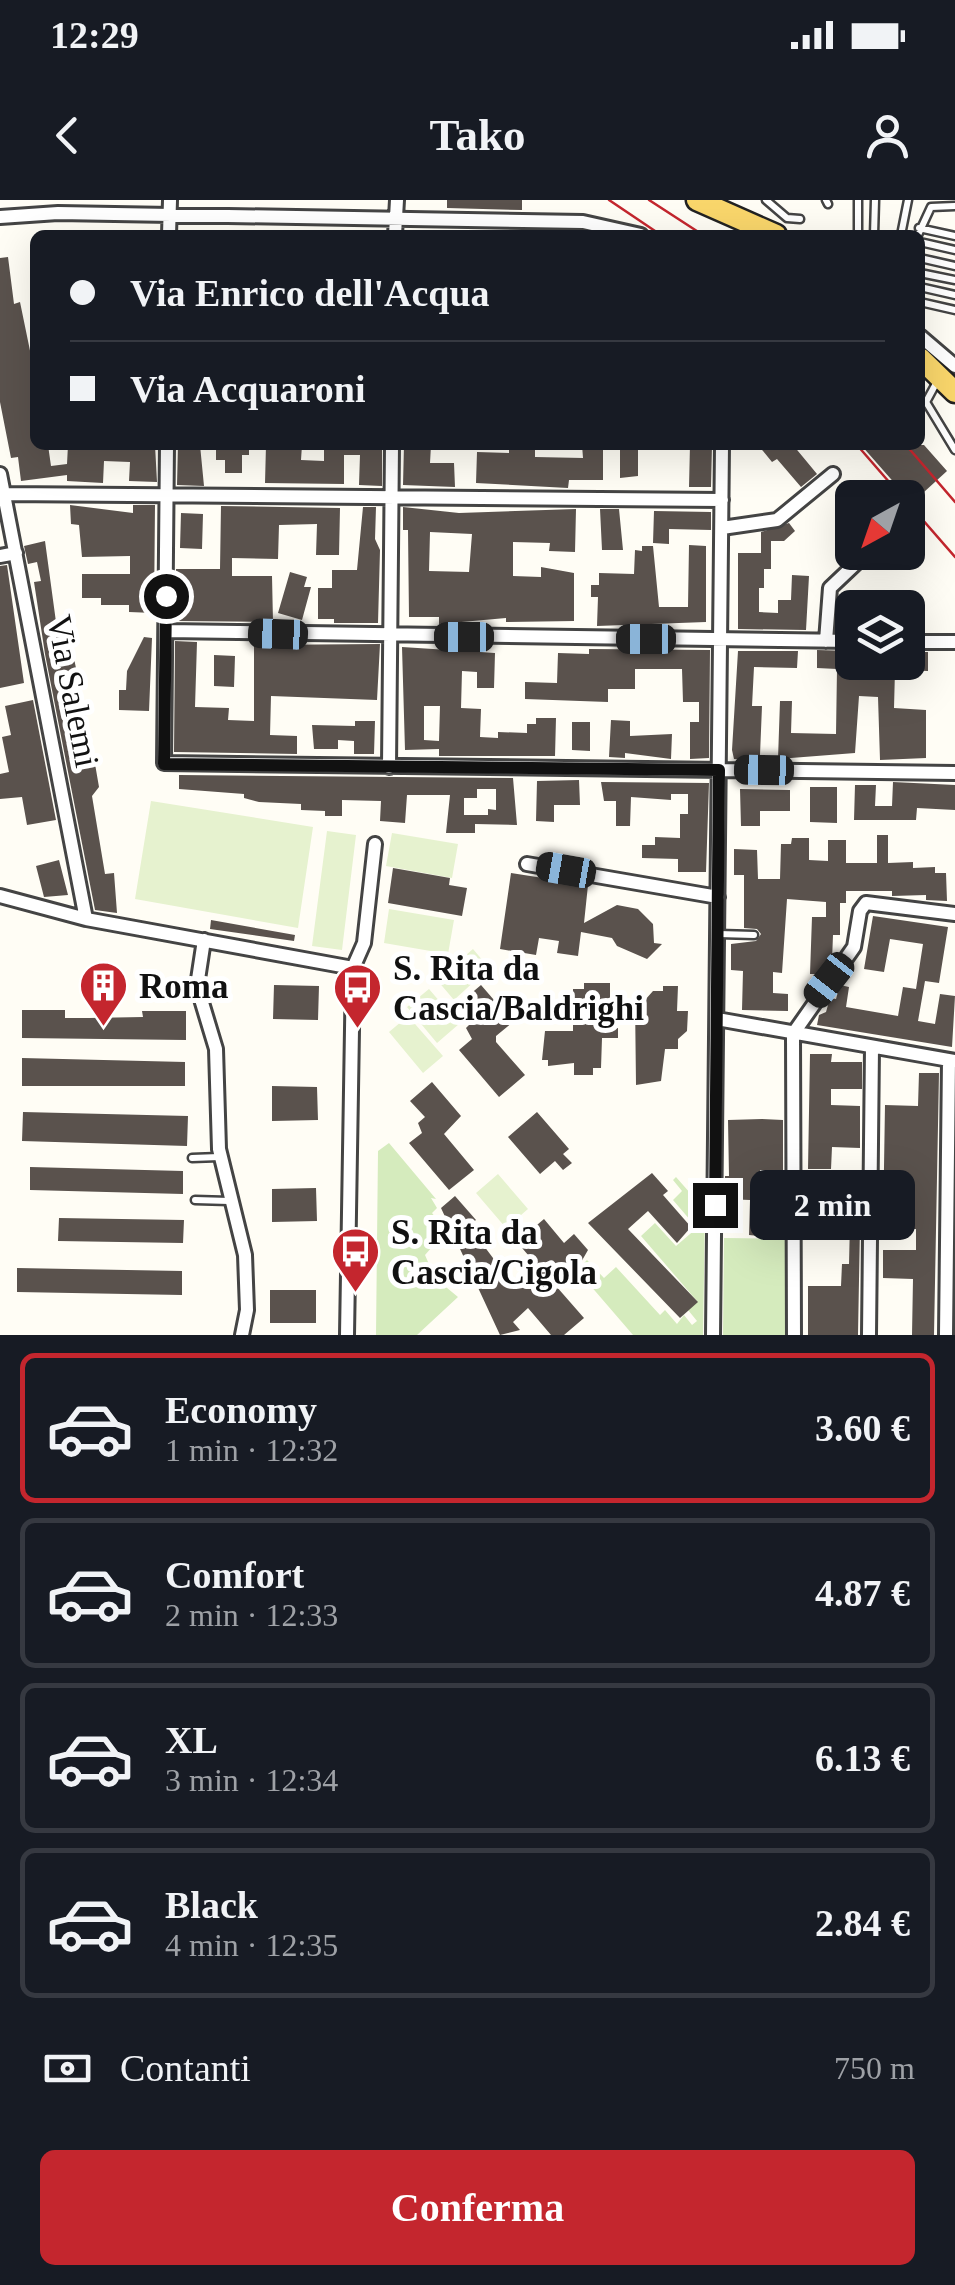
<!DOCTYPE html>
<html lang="it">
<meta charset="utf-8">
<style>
body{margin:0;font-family:"Times New Roman",serif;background:#242831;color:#f1f3f6;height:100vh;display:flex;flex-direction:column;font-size:38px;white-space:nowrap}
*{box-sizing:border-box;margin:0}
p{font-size:32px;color:#9ea1a6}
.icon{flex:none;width:55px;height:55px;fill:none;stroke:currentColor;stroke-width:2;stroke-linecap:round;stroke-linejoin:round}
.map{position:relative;height:1135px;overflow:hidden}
.side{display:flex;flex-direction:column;background:#171b24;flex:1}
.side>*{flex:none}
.guide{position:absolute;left:30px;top:30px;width:895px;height:220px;border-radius:15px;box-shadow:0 10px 40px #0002;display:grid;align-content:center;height:220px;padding:0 40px;background:#171b24}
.needle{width:65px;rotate:220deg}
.fabs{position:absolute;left:835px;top:280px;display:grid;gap:20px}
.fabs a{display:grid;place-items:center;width:90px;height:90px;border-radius:15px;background:#171b24;box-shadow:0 10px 40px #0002;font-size:50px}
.end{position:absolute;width:45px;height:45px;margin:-22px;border:12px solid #111;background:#fff;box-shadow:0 0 0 5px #fff}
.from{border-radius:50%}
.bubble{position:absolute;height:70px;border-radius:15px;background:#171b24;box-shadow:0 10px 40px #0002;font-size:32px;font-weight:800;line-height:70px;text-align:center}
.car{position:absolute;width:30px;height:60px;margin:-30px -15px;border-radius:12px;box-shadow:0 0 8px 2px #0007;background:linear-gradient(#222 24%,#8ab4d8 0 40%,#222 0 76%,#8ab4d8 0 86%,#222 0)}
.guide b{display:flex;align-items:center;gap:35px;height:95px;font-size:38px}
.guide b+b{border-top:2px solid #363941}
.guide i{width:25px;height:25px;background:#f1f3f6}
ul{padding:18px 0 0;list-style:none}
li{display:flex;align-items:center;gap:30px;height:150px;margin:0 20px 15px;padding:0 20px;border:5px solid #363941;border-radius:15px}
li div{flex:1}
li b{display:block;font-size:38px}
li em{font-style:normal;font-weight:800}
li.active{border-color:#c4262e}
li>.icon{width:90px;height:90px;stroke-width:1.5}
.pay{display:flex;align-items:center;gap:25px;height:110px;padding:0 40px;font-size:38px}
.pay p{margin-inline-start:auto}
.cta{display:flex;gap:20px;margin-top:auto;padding:20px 40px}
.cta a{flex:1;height:115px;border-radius:15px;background:#c4262e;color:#fff;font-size:40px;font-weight:800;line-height:115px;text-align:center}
.status{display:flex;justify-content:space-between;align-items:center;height:70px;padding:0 50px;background:#171b24;direction:ltr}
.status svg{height:28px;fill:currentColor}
header{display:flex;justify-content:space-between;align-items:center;height:130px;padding:0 40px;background:#171b24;font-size:45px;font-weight:800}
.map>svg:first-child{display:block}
.grass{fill:#d5ebbd}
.pitch{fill:#e6f2cf}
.building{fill:#5a524d;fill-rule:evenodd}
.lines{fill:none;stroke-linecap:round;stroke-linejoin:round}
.service-casing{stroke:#444;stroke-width:11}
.minor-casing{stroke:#444;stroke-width:18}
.primary-casing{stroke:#222;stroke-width:25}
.service{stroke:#fff;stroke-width:6}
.minor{stroke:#fff;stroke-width:12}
.primary{stroke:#f9d66b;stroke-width:20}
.rail{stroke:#c4262e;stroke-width:2.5}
.route{stroke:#111;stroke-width:12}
.labels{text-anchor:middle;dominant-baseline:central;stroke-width:10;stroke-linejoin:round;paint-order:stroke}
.street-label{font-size:35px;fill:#111;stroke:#fff}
.poi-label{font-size:35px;font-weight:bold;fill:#111;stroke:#fff;text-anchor:start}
</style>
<div class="status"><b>12:29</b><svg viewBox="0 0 49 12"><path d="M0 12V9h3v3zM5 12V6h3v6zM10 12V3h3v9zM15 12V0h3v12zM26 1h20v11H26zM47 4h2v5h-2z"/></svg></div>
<header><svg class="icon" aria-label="back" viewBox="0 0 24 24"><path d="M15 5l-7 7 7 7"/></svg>Tako<svg class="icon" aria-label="person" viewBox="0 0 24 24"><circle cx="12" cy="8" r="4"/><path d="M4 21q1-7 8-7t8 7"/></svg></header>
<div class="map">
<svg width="955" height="1135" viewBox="0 0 955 1135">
<rect width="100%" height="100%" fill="#fffdf5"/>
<path class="grass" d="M389,943l47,56 -5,-1 6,10 -5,5 14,18 -21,24 10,23 23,19 -41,38h-41l2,-184z
M676,977l29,33 -2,125h-70l-56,-65 10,-10 17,18 12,-11 44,48 5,-5 12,14 7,-9 8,10 5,-4 -9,-11 9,-9 -56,-65 14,-13 21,23 21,-18 -24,-28 9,-9 -9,-11z
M724,1038l65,1 -2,96h-64z"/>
<path class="pitch" d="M151,601l162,26 -15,101 -163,-29z
M327,631l29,4 -14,115 -30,-4z
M392,633l66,11 -6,34 -66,-12z
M389,709l65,11 -6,34 -64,-11z
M473,749l16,19 -35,32 -17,-20z
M429,789l30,35 -22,19 -30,-36z
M408,816l35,40 -20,17 -34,-41z
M498,974l30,35 -22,19 -30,-35z"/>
<path class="building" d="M447,0h75v10l-75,-2z
M8,57l6,47 6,-2 15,73v70h13l3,21 16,-2 1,-19h87l2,37 -28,-1 1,-19 -26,-1 -1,22 -36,-2v-6l-46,6 -3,-24 -7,1 -11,-56v-144z
M178,245h22l4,41 -27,-1z
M216,245h33v10h-7v18h-17v-13h-9z
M266,245h36l-1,15 23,1v-16h58v41l-23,-1 1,-30h-16v29l-79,-1z
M404,245h27l-1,18h24l1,24 -52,-2z
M509,245h26v12l48,1 -1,-13h21v35h-34l-1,8 -92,-5 1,-31 32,1z
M690,245h22l-1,42h-22z
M758,245h35l24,29 -16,13 -24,-28 -5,3z
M861,245h63l23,26 -35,32z
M620,248l18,1v27l-18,2z
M70,305l63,8v-8h22l-1,108 -25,-1v-7h-28v-7h-19v-24h48v-18l-48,1 -3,-32 -8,-1z
M221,306l119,2 -1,47h-23l1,-31 -38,1 -1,34 -46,-1v18h40l1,46 -97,-1v-52h44z
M363,307h13l-1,32 5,11 -2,73h-44v-4h-16v-31h14v-18h25z
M403,307l56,6 117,-4 -1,43 -26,-1 1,-8 -37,-1v34l28,1v-10l33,6v48l-68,1v-4l-67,6v-7h-30l-1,-87h-5zM430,332l42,2 -3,38 -40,-1z
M600,309h19l4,41h-21z
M654,311l57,1v18l-42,-1v15l-16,-1z
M181,313l22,1 -1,35 -22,-1z
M789,323l6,8 -11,10h-13v28h-7v19h-5v24l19,1v-13h13l1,-25 17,1 -3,54 -68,-1v-76h23v-21z
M45,341l11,81h4l5,29 7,-2 18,86 9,52 -7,9 13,78 9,-1 3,40 -22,-3 -50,-256 -11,-72 7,-1 -4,-19 -9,2 -4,-18z
M689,345l17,1v76l-109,4 1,-29h-7v-12h8v-12l35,1 1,-24 7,1v-5h11l6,61h29z
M7,365l17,118 -24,5v-122z
M290,372l17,5 -3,10h7l-9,33 -24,-7z
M144,437l8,1 -3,73 -30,-1v-20h7l1,-19z
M175,441l22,1 -2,65 34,1 -1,12 26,1v-76l126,-1 -3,56 -106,-4 -1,39 27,1v18l-123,-2z
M402,447l93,6 -1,35h-17v-16l-15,-1 -1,37 20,1 -1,28 18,1v-6l29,1v-9h9v-6h20l-1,38h-116v-7l-34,1zM424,506h16l-1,35 -15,-1z
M589,449l121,1 -1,108 -19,1v-37h9v-20h-16l-1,-33h-47v20h-27v13l-83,-3v-17l32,1 1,-30 31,1z
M817,450l34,1 -1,29h18v-18h40v-10h20v19l-33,-1 -1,38 32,2v48l-46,2 -2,-63 -19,-1 -4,57 -77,6 2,-58h12l-1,32 45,1 1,-65 -20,-1z
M738,451h60l-1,17 -43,-1 -2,39h10l-2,49 -5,5 -21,-1 -2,-9z
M214,455l21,1 -1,31 -20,-1z
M33,500l23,120 -29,5 -5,-28 -22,2v-25l9,-2 -7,-35 9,-2 -6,-29z
M611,520l19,1v15l42,-2 -1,25 -46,-6v5l-16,-1z
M355,521h20l-1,33h-20v-13l-16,-1v9h-24l-2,-24 43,1z
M572,522h18v29l-18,-1z
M179,575l334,3 4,47 -42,-1v9h-29l4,-38h-43l-2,28 -25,-2 1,-20 -39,-1v16h-17v-5l-24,-1v-6l-42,-2 -15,-4v-4l-65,-5zM477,589h19v21l-8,-1v6h-24v-17h13z
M579,580l1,25h-26v17l-18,-1 1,-40z
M601,582l108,1 -3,89h-28v-13l-36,-1v-13h13v-8l25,1v-24h8v-20h-17v6l-40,-3 -1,29h-14v-25h-12z
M893,582l62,3v25l-38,-2 -1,12h-62l1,-35h21l-1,21h17z
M810,587h27v36l-27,-1z
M740,589l50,1v21h-30v15h-19z
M877,635h11v28l25,-1v6l22,-1v6h11l1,28 -21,-1v-5l-34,1v-5h-46v12h-6v32h-7l-1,26 -11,13h-11l2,-57h14v-15l-39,-3 -5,74 -9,-1v21l15,1v17l-46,-1 1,-39 -12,-1v-26l25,-3 5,-7 -4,-5 -13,-1v-53h-10v-26l23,1 1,29h22l1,-35h10l1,-6h17v22l19,1v-21h18v23h31z
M59,660l9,35 -24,2 -8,-31z
M393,668l57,10 -1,7 18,3 -5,28 -74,-13z
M511,673l77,12 -4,38 33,-18 21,4 15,15 1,19 8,1 -15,15 -30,-13 -5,-8 -31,-6 -3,24 -21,-3 2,-12 -20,-3 -3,17 -36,-6z
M873,716l75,11 -9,56 -14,-2 -7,40 17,3 5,-30 15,2 -3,51 -135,-22 2,-10 7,-3 4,-14 6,1 4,-14 9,2 -3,20 52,9 5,-29 13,2 7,-45 -33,-5 -6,33 -20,-3z
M211,720l84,15 -1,6 -84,-12z
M584,783h26v17h-10v22l3,6h15v10h-16l-1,30h-8v7h-19v-12l-26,3v-6h-6l3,-29h28v-42h11z
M274,785l45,1 -1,34 -45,-1z
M481,785l32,37 -17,14v6l29,33 -26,22 -40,-47 13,-11 -6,-11 4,-4 -15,-17z
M663,786h15l-1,25h11l-1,20 -9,8v10h-13l-4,32 -25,4 -1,-85h10l8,-9h10z
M22,810h43v8h24l54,-1 -1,-6h44v29l-164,-2z
M810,854h22l-1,8h31v27h-31v16l29,1v42l-28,-1 -1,22h-23z
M22,858l163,4v24h-163z
M919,873h20l-5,262h-22l1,-56 -30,-1v-28h33v-21h-33l2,-124 33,1z
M432,882l29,34 -17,18 30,36 -25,20 -40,-47 13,-10 -4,-10 7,-6 -15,-16z
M272,886l45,1 1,33 -46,1z
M23,912l165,4 -1,30 -165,-5z
M537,912l32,37 -6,5 9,9 -9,7 -8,-9 -15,13 -32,-37z
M762,919l21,1v50h-23l-1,66 -10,-1 1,-35 -26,-1 1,-23h4l-1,-56z
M30,967l153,4v23l-153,-4z
M842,970h19l-3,165h-50v-49h33l1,-22h7l1,-41 -41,-2v-36l33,1z
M652,973l16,18 -5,4 28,32 -14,16 -29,-32 -20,18 70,73 -18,16 -92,-95z
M316,988l1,33 -45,1v-33z
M455,996l21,24 -4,3 14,16 -5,3 30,40 23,-20 -17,-20 27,-23 20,24 10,-9 14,16 -8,14 -17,8 4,4 -11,10 28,32 -20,17h-13l-23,-27 -15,14 7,8 -20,5 -59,-127z
M59,1018l125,2 -1,23 -125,-2z
M17,1068l165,3v24l-165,-3z
M270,1090h46v33h-46z"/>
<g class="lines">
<defs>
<path id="service" d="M766,0l21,18 13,1
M826,0l2,4
M919,28l36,8
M858,35v-35
M874,35l1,-35
M901,35l7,-35
M918,35l13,-28 24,-1
M920,42l35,8
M920,58l35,8
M920,73l35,7
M920,87l35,8
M920,102l35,8
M939,178l-13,24 29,48
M719,734l35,1
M192,958l27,-1
M195,1000l34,1"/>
<path id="minor" d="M0,17l58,-4 525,9 58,13
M169,35l1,-35
M395,35l2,-35
M920,136l35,30
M167,245l-3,318 791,10
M0,274l86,445
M4,294l718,6
M722,328l55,-8 56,-46
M0,356l16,-3
M166,431l686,10
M826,441l4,-53 38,-36
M908,442h47
M389,567l3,-322
M527,664l191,33
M0,696l86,23 267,49
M204,740l-7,46 19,63 3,100 26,106 2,55 -5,25
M717,819l238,42
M347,1135l6,-367 11,-25 11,-99
M713,1135l9,-890
M794,1135l-1,-301 61,-87 6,-36 6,-8 89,11
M869,1135l3,-288
M946,1135l3,-275"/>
<path id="primary" d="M697,0l79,35
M920,158l35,34"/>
</defs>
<use href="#service" class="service-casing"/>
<use href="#minor" class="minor-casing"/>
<use href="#primary" class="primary-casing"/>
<use href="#service" class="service"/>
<use href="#minor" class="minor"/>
<use href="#primary" class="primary"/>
<path class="rail" d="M609,0l52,35
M649,0l54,35
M857,245l46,53
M906,245l49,57
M908,303l47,54"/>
</g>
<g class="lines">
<path class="route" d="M166,396l-2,168 555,6 -4,435"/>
</g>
<defs>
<symbol id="building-pin" viewBox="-11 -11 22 30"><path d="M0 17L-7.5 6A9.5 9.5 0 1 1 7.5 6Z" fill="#c4262e" stroke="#fff"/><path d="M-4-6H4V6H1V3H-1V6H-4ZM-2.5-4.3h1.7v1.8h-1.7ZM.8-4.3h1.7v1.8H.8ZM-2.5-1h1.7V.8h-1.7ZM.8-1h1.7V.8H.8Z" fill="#fff"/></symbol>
<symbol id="bus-pin" viewBox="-11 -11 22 30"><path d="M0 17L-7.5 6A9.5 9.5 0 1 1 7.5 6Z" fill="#c4262e" stroke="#fff"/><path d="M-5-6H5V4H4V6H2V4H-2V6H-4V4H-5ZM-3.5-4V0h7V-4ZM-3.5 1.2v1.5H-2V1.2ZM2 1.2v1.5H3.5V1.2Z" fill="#fff"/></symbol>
</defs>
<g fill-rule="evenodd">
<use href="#building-pin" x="76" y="758" width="55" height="75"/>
<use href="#bus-pin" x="330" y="760" width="55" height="75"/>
<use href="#bus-pin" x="328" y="1024" width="55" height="75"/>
</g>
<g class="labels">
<g class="street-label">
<text transform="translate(73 491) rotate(79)">Via Salemi</text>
</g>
<g class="poi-label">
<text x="393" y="768">S. Rita da<tspan x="393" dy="40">Cascia/Baldrighi</tspan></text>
<text x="139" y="786">Roma</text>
<text x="391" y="1032">S. Rita da<tspan x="391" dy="40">Cascia/Cigola</tspan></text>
</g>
</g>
</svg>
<div class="fabs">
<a><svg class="needle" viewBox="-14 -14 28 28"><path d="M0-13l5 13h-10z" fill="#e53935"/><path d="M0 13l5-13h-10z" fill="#9ea1a6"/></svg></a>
<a><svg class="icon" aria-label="layers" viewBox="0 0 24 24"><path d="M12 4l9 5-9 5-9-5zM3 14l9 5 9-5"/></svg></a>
</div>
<i class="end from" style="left:166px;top:396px"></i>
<i class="end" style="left:715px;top:1005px"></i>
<div class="bubble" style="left:750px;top:970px;width:165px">2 min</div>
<i class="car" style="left:278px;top:434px;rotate:272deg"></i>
<i class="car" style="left:464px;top:437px;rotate:270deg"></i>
<i class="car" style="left:646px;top:439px;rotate:270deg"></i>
<i class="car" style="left:764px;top:570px;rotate:271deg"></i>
<i class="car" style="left:566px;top:670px;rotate:280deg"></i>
<i class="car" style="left:829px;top:780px;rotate:218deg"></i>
<div class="guide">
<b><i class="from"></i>Via Enrico dell'Acqua</b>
<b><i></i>Via Acquaroni</b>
</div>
</div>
<section class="side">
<ul>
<li class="active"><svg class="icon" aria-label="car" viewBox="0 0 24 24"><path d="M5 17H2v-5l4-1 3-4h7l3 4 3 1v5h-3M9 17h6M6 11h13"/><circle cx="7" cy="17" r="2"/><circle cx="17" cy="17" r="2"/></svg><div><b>Economy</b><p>1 min · 12:32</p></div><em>3.60 €</em></li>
<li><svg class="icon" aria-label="car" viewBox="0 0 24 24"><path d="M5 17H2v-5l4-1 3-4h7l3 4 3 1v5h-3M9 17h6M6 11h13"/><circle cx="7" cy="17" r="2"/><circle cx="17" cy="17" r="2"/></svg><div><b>Comfort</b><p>2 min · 12:33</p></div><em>4.87 €</em></li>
<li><svg class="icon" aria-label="car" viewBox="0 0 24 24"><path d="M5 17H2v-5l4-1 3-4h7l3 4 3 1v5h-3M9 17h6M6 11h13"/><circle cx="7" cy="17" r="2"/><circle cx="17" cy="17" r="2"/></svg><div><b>XL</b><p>3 min · 12:34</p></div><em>6.13 €</em></li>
<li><svg class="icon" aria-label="car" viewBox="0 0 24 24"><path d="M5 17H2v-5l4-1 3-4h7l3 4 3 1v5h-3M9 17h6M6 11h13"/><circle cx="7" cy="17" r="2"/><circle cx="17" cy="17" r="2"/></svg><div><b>Black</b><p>4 min · 12:35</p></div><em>2.84 €</em></li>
</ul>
<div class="pay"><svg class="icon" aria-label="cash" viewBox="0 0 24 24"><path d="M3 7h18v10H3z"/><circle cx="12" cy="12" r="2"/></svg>Contanti<p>750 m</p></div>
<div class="cta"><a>Conferma</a></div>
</section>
